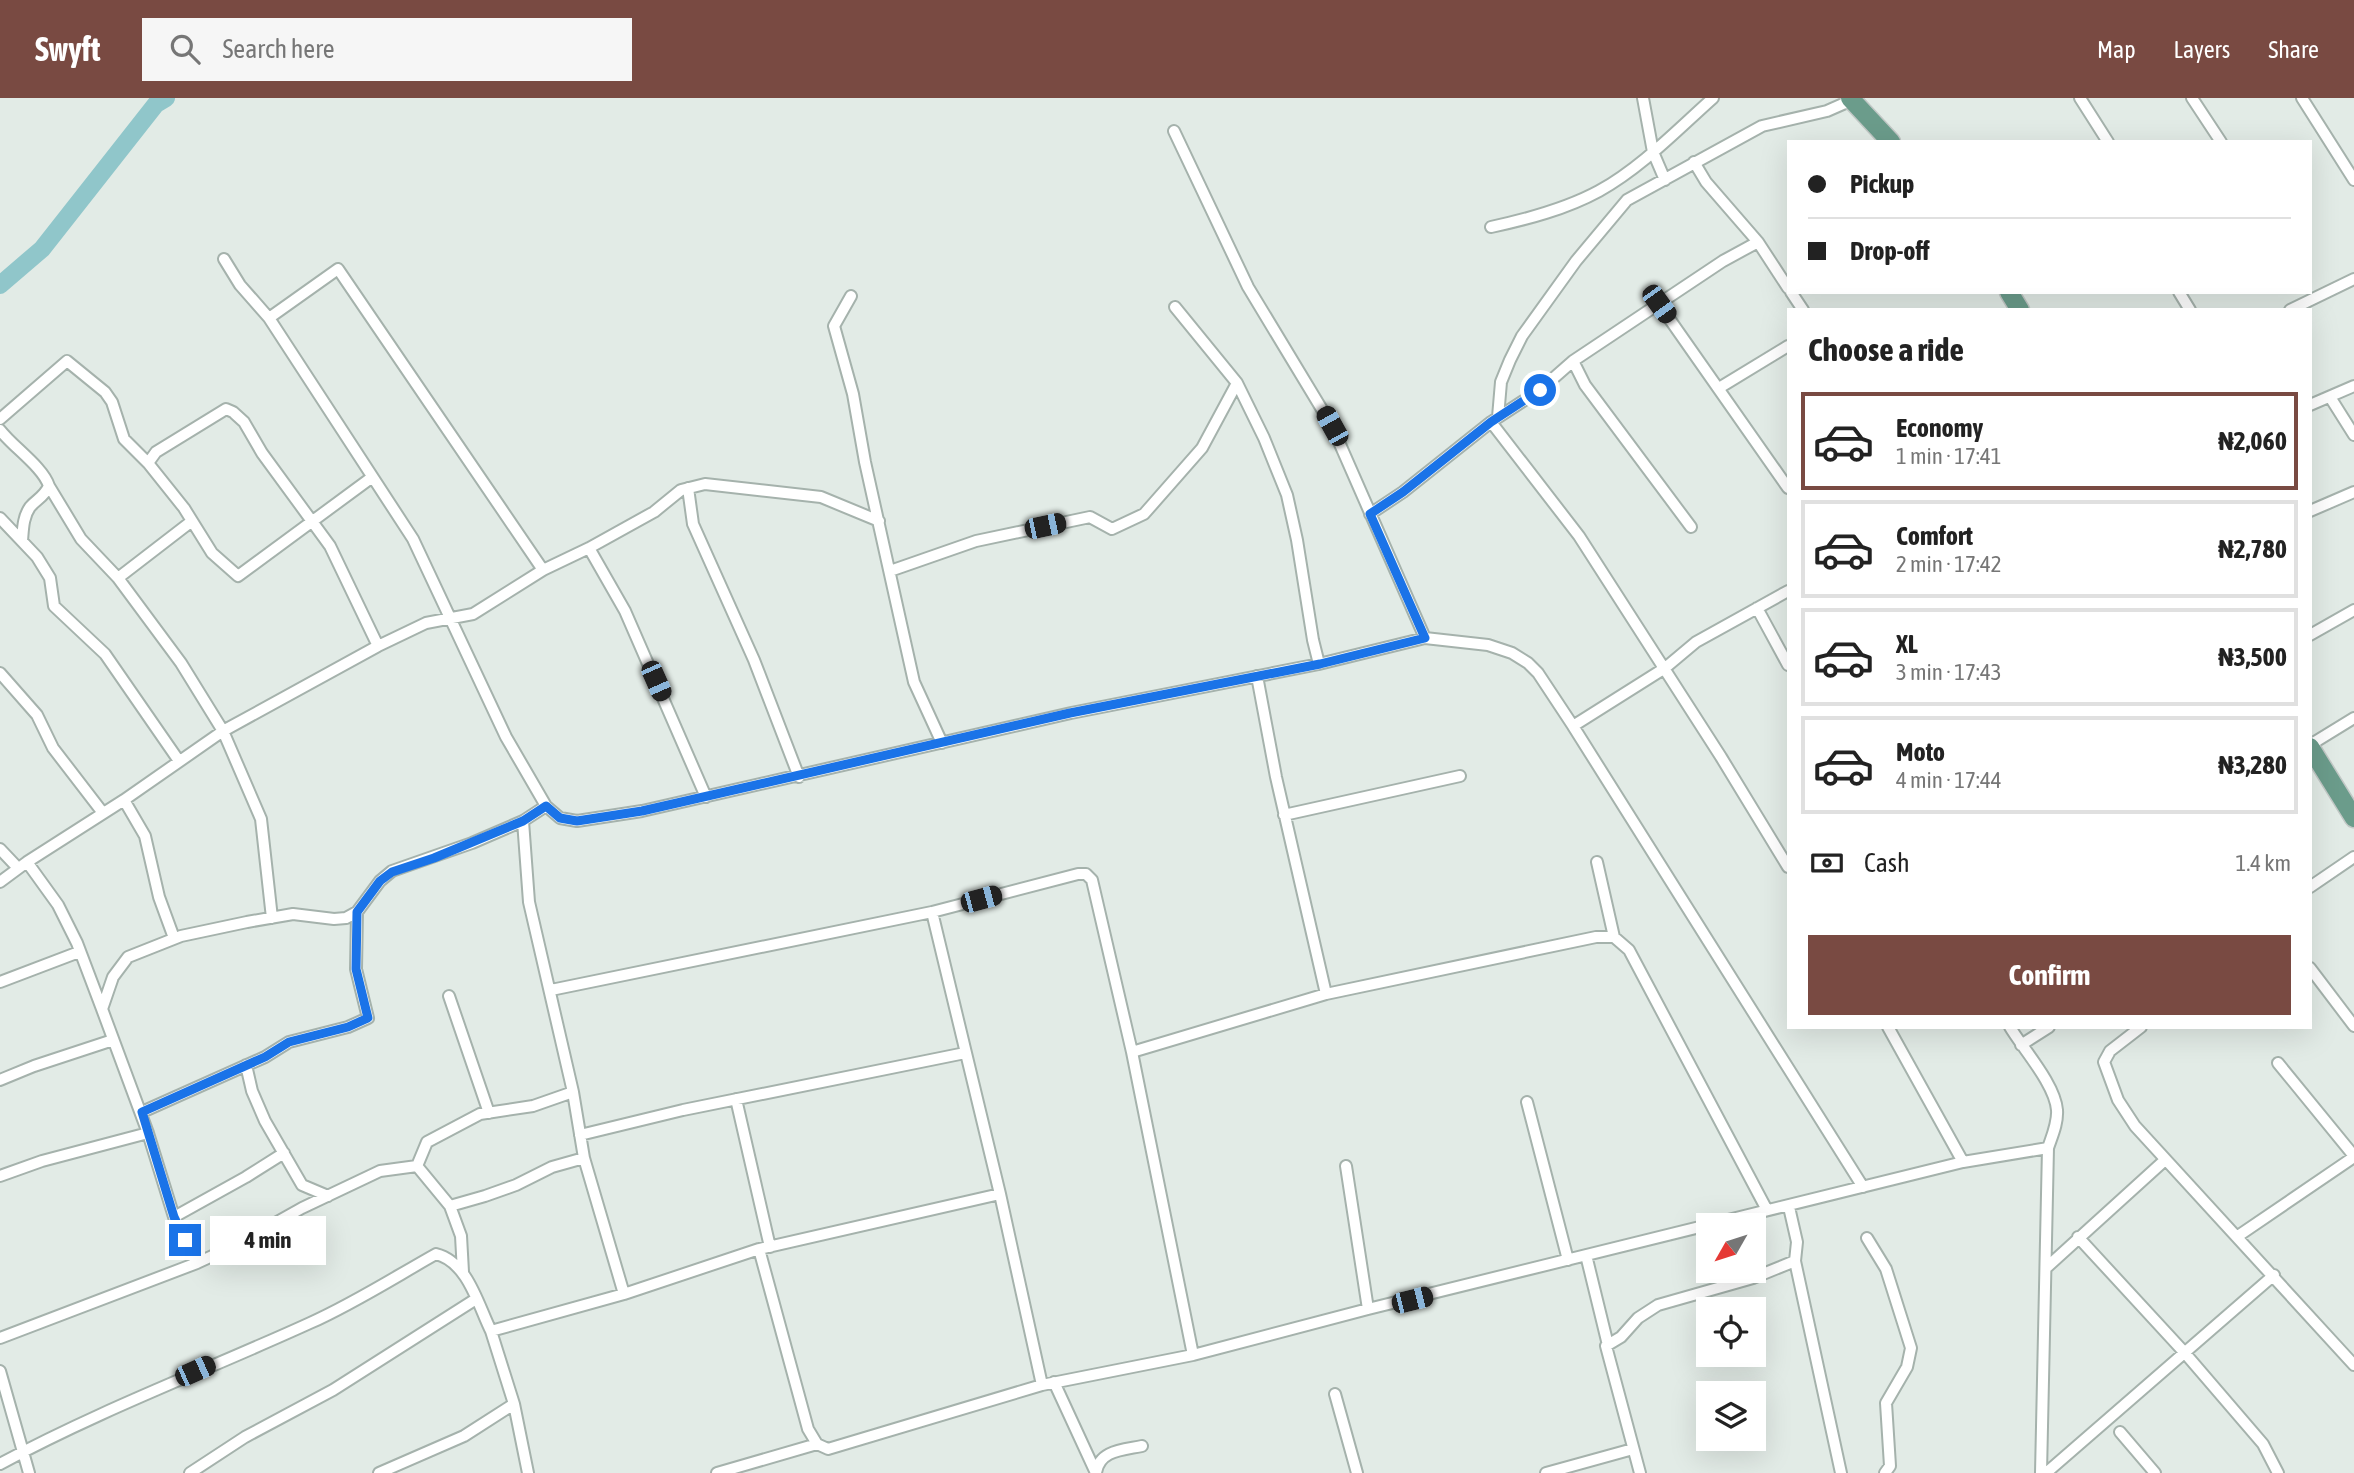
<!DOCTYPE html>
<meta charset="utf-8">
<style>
body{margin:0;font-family:"Asap Condensed",sans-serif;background:#f6f6f6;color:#222;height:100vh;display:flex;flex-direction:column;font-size:26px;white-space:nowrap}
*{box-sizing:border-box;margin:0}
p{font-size:23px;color:#767676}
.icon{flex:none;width:38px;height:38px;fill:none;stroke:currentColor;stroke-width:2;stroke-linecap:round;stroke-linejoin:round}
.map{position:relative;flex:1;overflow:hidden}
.panel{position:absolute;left:1787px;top:210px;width:525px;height:721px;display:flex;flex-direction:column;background:#fff;border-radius:0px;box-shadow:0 7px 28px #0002}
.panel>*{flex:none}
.guide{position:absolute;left:1787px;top:42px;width:525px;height:154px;border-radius:0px;box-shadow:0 7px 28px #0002;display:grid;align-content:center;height:154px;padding:0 21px;background:#fff}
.needle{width:46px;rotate:231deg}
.fabs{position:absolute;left:1696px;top:1115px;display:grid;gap:14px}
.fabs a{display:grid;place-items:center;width:70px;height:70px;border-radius:0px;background:#fff;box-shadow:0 7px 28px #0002;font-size:35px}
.end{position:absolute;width:32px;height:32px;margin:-16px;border:9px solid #1a73e8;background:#fff;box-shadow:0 0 0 4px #fff}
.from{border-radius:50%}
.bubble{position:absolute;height:49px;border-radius:0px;background:#fff;box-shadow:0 7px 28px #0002;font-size:23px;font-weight:700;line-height:49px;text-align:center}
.car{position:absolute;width:21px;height:42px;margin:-21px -10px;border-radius:9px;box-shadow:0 0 5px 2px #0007;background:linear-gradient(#222 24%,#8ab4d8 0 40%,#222 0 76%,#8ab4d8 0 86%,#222 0)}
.guide b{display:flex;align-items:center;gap:24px;height:66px;font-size:26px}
.guide b+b{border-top:2px solid #e0e0e0}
.guide i{width:18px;height:18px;background:#222}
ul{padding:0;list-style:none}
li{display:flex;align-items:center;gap:21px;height:98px;margin:0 14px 10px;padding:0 7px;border:4px solid #e0e0e0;border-radius:0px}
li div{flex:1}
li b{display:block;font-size:26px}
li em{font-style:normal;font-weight:700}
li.selected{border-color:#794a42}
li>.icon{width:63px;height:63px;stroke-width:1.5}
h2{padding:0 21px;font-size:32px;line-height:84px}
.pay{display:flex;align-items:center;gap:18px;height:77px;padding:0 21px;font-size:26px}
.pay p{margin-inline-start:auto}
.action{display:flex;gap:14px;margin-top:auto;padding:14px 21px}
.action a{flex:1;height:80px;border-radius:0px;background:#794a42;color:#fff;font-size:28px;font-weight:700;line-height:80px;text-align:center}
header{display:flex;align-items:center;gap:42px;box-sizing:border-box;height:98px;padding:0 35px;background:#794a42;color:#fff}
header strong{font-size:33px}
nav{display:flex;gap:38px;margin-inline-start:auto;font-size:24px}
.search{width:490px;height:63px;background:#f6f6f6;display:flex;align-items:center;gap:18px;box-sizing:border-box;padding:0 24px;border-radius:0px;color:#767676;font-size:26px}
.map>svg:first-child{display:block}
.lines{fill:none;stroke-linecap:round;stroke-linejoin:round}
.river{stroke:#90c6ca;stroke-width:18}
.street-casing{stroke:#a5b2ac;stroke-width:14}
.primary-casing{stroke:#c2c8c6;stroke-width:21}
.street{stroke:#fff;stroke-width:10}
.primary{stroke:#6b9c8b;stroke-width:18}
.route{stroke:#1a73e8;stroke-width:9}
</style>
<header>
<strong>Swyft</strong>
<div class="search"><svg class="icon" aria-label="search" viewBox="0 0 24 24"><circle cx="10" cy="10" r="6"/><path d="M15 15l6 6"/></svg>Search here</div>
<nav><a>Map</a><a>Layers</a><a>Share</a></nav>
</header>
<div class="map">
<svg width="2354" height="1375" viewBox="0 0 2354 1375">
<rect width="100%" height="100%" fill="#e2ebe6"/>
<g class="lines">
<path class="river" d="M0,187l42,-36 114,-145 10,-6"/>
<defs>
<path id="street" d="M1643,0l10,54 12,28
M2080,0l28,44
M2192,0l29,44
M2302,0l52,82
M1174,33l74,156 84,139 93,212
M1694,64l12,20 52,60 30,46
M1491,129c37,-8 75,-18 108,-36 43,-24 78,-61 114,-93
M224,161l16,26 29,33 69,-49 205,301
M1791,194l12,18
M2179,194l11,18
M851,198l-17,30 19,68 12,68 49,220 28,61
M1659,206l129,184
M1175,209l62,76 27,55 23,57 10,45 16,100 6,24
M2290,212l64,-31
M269,220l144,221 93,198 40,69 14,12 17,3 65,-10 429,-98 248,-49 106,-26 63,7 24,8 16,10 10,10 35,53 290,461
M1573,263l12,24 106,142
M1719,290l69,-42
M2330,299l24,38
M2310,307l44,-19
M1498,319l3,-35 9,-22 12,-24 54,-75 51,-61 135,-74 65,-15 25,-11
M0,321l67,-58 38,31 7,10 12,37 24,24 36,45 28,45 26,23 133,-98
M1491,324l88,114 142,221 67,110
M0,332c13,17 43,37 49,56 -5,11 -12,13 -19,21 -7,10 -7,22 -8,34
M148,365l8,-11 70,-43 7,3 11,10 18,31 68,93 48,100
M49,388l32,53 37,39 63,85 42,68 38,88 11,99
M688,390l5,36 61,136 45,117
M2310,413l44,-19
M1370,416l33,-22 88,-70 49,-32 33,-29 150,-100 35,-19
M0,420l37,39 13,21 4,28 51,48 74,107
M589,450l36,63 81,186
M890,473l86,-30 114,-24 22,12 32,-15 58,-66 35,-65
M118,480l74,-57
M1757,510l31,57
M2310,537l44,-25
M0,575l37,42 16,33 50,65
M1257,578l19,101 50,217
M1573,628l92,-58 31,-26 92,-51
M2310,647l44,-27
M124,702l21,36 14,61 15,41
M1284,717l176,-39
M523,723l6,81 44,190 11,66 40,136
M0,751l18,19
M27,764l31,43 19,38 25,66
M1597,764l17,75
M0,784l27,-20 97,-62 99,-69 155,-85 48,-23 47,-9 70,-44 46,-22 65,-36 27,-22 24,-6 116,13 58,24
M2310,789l44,-30
M932,814l68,282 42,191
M2310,870l44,58
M0,884l79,-30
M551,892l381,-78 146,-38h8l6,6 40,172 61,303
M449,898l40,117
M1888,929l75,135
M2010,929c13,22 45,57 47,83 1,13 -5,26 -9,38
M2141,929l-31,24 -6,11 14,38 17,26 219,239
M2021,947l28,-18
M1132,954l194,-58 270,-57h18l15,13 138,260
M2278,965l76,93
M246,967l6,26 13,30 37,64 26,11
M0,982l34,-14 79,-26
M736,1001l34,148
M1527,1004l41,158
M142,1014l123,-55 24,-15 59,-15 20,-9 -12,-49 1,-57
M148,1035l26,84 23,46
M580,1037l103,-25 282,-57
M417,1068l10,-24 53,-28 53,-8 40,-14
M417,1068l33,40 11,30 2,36
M1346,1068l22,143
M0,1078l42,-15 106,-28 -46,-124 11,-32 15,-20 53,-21 66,-14 46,-8 41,5 12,-1 11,-6 23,-31 12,-10 80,-28 51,-22 23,-15
M450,1108l35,-10 31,-11 36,-18 32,-9
M1789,1109l8,35 -2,19 46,212
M174,1119l72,-40 38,-24
M2238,1138l116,-79
M2078,1139l106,115 79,92 15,29
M1867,1140l19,31 25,79 -4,19 -21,36 4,63 -5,7
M759,1151l241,-55
M1586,1157l22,90
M2046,1170l119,-108
M0,1240l197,-75 39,-18 66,-37 78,-37 37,-5
M0,1273l29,102
M1054,1284l42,91
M1335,1296l22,79
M514,1306l14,69
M2120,1334l35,41
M0,1366c100,-54 207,-94 310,-141 43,-19 85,-46 126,-69 32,8 42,51 55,77l133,-37 135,-45 49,180 9,15 11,5 214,-64 151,-30 175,-46 595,-147 85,-14 -7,325
M190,1375l55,-36 88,-47 143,-91
M379,1375l85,-37 50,-32 -23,-73
M717,1375l100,-29
M1096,1375c3,-23 27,-23 46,-27
M1546,1375l87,-24
M1640,1375l-34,-127 15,-9 17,-19 20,-13 95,-27 42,-17
M2046,1375l228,-198"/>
<path id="primary" d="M1850,0l41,44
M2009,194l11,18
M2310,649l44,71"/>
</defs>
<use href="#street" class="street-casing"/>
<use href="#primary" class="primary-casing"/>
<use href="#street" class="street"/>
<use href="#primary" class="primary"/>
</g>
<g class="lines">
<path class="route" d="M185,1142l-11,-23 -32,-105 123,-55 24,-15 59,-15 20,-9 -12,-49 1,-57 23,-31 12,-9 42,-14 89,-37 23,-15 14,12 17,3 65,-10 428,-98 250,-49 105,-26 -55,-124 33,-22 88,-70 49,-32"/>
</g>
</svg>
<div class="fabs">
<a><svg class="needle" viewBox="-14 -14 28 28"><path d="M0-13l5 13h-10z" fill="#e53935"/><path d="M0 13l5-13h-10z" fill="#767676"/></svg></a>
<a><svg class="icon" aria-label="locate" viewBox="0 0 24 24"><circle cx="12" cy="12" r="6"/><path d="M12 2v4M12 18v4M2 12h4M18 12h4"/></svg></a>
<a><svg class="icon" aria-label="layers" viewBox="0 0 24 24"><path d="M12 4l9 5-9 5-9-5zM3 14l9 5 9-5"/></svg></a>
</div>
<i class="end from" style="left:1540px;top:292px"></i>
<i class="end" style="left:185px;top:1142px"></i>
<div class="bubble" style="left:210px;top:1118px;width:116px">4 min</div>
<i class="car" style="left:1659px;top:206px;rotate:144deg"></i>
<i class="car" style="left:1332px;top:328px;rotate:331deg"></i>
<i class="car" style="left:1045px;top:428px;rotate:78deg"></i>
<i class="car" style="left:656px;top:583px;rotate:156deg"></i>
<i class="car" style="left:981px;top:801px;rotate:75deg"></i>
<i class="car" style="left:1412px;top:1202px;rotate:76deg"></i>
<i class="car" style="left:195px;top:1273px;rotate:66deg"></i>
<div class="guide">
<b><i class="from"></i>Pickup</b>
<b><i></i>Drop-off</b>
</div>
<section class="panel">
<h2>Choose a ride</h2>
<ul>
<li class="selected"><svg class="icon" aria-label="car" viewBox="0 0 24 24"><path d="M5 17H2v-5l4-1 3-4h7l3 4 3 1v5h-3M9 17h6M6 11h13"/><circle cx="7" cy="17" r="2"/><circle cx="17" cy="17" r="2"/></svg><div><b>Economy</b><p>1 min · 17:41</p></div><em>₦2,060</em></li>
<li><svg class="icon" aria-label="car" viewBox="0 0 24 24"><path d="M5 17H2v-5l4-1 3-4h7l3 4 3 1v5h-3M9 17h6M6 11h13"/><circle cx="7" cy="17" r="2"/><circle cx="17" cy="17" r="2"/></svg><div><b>Comfort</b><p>2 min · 17:42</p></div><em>₦2,780</em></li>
<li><svg class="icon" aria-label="car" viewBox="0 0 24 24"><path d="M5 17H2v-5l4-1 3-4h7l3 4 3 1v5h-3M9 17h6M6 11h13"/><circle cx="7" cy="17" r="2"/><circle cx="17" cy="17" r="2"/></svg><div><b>XL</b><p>3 min · 17:43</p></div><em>₦3,500</em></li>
<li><svg class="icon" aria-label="car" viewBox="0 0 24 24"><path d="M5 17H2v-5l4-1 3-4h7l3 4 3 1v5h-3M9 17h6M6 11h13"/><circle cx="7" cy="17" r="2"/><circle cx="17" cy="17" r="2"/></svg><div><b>Moto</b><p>4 min · 17:44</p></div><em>₦3,280</em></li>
</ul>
<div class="pay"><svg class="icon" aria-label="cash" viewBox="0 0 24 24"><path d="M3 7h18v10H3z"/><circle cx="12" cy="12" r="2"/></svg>Cash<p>1.4 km</p></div>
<div class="action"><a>Confirm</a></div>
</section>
</div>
